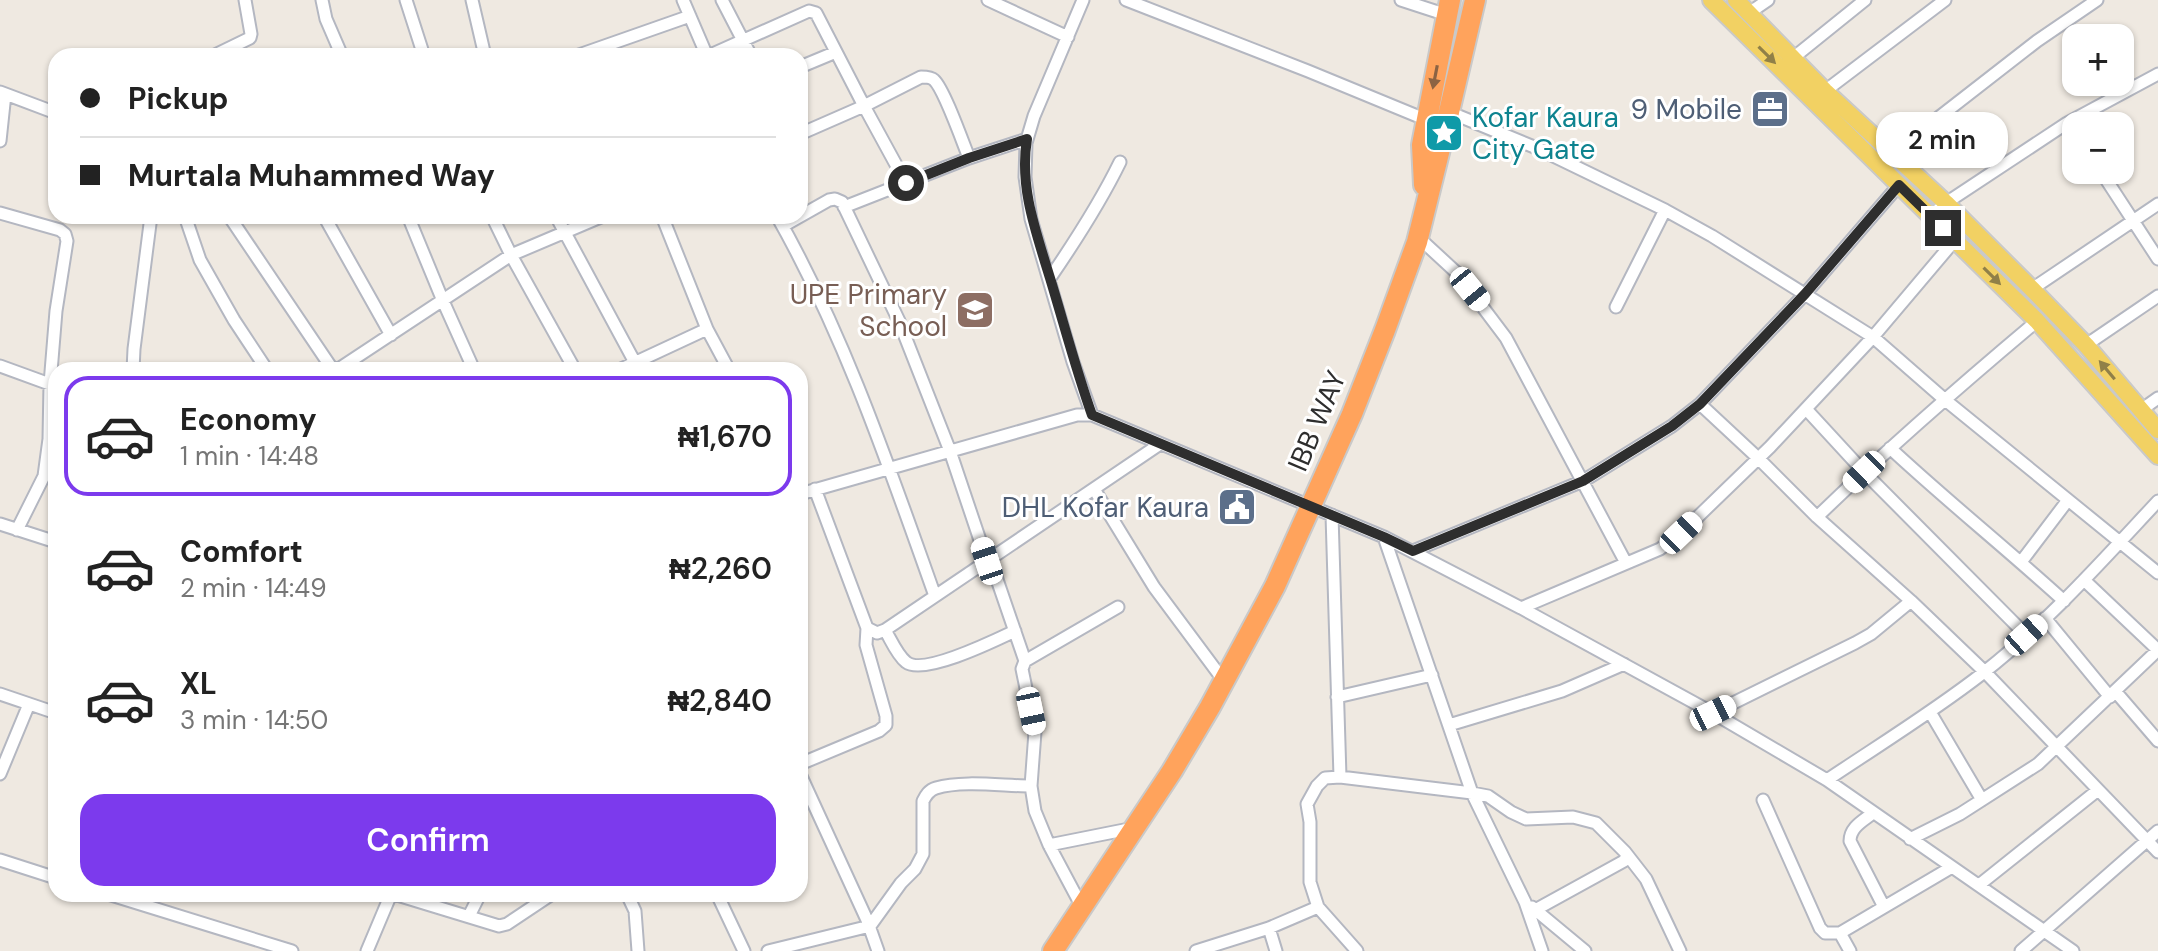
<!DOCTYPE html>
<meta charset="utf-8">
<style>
body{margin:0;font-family:"DM Sans",sans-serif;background:#f6f6f6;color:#222;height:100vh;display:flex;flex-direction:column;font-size:30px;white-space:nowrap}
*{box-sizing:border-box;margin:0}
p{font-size:26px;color:#767676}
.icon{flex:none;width:44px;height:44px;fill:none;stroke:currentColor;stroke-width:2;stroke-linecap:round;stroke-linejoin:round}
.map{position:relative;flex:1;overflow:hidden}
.details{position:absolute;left:48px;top:362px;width:760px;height:540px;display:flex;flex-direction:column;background:#fff;border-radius:24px;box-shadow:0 2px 6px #0004}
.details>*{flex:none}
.hud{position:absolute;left:48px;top:48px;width:760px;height:176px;border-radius:24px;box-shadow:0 2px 6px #0004;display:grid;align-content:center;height:176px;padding:0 32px;background:#fff}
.controls{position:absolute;left:2062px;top:24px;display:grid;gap:16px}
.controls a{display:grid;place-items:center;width:72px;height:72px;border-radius:16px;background:#fff;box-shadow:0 2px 6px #0004;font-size:40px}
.end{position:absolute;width:36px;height:36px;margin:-18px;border:10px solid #2e2e2e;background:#fff;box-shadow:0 0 0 4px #fff}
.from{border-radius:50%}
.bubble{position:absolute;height:56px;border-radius:24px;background:#fff;box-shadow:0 2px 6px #0004;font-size:26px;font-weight:600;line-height:56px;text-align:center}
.car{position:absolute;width:24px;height:48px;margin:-24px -12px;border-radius:10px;box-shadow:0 0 6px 2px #0007;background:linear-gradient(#fff 24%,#345 0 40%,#fff 0 76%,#345 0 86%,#fff 0)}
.hud b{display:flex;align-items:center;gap:28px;height:76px;font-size:30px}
.hud b+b{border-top:2px solid #e0e0e0}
.hud i{width:20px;height:20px;background:#222}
ul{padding:14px 0 0;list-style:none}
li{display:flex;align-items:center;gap:24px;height:120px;margin:0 16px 12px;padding:0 16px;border:4px solid transparent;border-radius:24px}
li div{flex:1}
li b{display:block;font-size:30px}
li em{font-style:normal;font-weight:600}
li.active{border-color:#7c3aed}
li>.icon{width:72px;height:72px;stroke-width:1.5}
.button{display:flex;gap:16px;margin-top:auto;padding:16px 32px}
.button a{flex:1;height:92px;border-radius:24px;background:#7c3aed;color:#fff;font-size:32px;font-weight:600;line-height:92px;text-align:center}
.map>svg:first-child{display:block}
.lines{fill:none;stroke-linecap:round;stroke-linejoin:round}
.street-casing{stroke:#b4b7c1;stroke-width:15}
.primary-casing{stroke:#c9c9c9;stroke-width:20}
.highway-casing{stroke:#c9c9c9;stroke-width:24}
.street{stroke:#fff;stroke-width:11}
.primary{stroke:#f2d163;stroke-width:16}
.highway{stroke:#ffa35c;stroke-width:20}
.oneway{fill:#908048}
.oneway2{fill:#8c6343}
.route{stroke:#2e2e2e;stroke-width:10}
.labels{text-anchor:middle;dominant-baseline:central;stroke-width:6;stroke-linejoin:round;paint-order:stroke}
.service-label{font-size:28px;fill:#4e5e75;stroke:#fff;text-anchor:end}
.culture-label{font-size:28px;fill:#0d838f;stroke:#fff;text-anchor:start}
.education-label{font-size:28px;fill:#785e54;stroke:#fff;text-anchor:end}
.street-label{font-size:28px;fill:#2e2e2e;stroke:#fff}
</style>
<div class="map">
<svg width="2158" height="951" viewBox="0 0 2158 951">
<rect width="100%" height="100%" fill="#efe9e1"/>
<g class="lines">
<defs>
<path id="street" d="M322,0l4,19 16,37
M406,0l18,56
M472,0l13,56
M683,0l24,56
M722,0l29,56
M988,0l80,37
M1083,0l-49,116 -8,27 -1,34 6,42 42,143 19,53
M1126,0l182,71 119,49
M1401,0l46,15
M1749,13l19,-13
M213,56l37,-18 1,-4 -6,-34
M576,56l114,-40
M708,56l101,-45 7,2 48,93 42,77
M1793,58l72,-58
M800,67l36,-15
M1825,91l120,-91
M0,92l56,21
M1449,112l90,37 126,61 47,26 161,101 71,62 214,174
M800,134l64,-28 57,-29c4,0 10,0 13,3 10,9 29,63 35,78
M0,141l5,-47
M1893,153l144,-112 60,-41
M2100,170l58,89
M844,207l125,-49 58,-19
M0,213l60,17 5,4 2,7 -11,70 -6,73 -1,55 -5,37 -27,54
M185,216l15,44 34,60 33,50
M229,216l104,154
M324,216l67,119
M408,216l35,85 31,69
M492,216l19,39 64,115
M556,216l83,154
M662,216l45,113 22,41
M777,216c68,120 112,251 158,380
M1931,216l15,-13 121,-80 91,-49
M783,226l46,-26 6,-1 7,3 57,119 51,130 37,110
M1418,237l39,36 49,65 120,225
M1050,278c26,-38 50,-75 70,-116
M2032,289l126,-85
M1616,307l49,-97
M2086,345l72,-49
M0,366l55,20
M133,370l1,-21 17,-133
M337,370l174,-115 92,-39
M619,370l88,-41
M1700,404l58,54 59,59 94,84 74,71 173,180
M1806,409l58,63 162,163
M2141,410l17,-12
M1890,448c57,53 117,101 174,153
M1094,489l60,98 70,94
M800,494l277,-79h15l292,122 137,71 192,105 114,67 246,171
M1332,515l8,262
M1817,517c70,-68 145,-133 220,-196
M0,524l56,18
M1384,537l88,256 53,109 17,49
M1413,551l170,-70 89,-55 28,-22 105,-110 94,-109
M990,559l35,102 -3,8 13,63 -4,54 4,25 14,34 33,62
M2021,562l47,-62
M2084,580l74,70
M1521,608l139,-59 21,-16 89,-86 103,-110 82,-97
M2045,618l65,79
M867,628l10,5 8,-3 275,-186
M885,630c6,10 12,25 21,32 17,14 90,-22 109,-31
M1025,661l93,-54
M2115,691l43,50
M0,694l56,19
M1337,697l95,-22
M1930,712l52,88
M1713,713l142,-70 16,-9 40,-33
M1449,725l113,-34 62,-27
M800,764l79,-33 7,-6v-9l-20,-71 1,-17 -52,-139
M0,774l29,-70
M800,774l67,146 11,31
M1827,780c52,-35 106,-68 156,-107 65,-51 119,-112 175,-172
M1763,800l57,128 5,5h15l112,-66
M1873,813c-10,8 -23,14 -23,28l34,66
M1910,839l50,-25 78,-50 120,-114
M1049,845l85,-17
M0,860l56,18
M1979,885l119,-95
M108,894l184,57
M394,894l105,32 8,-2 45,-30
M627,894l8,17 3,40
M717,894l27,57
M1532,907l53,44
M1535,910l89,-49 3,-5
M469,916l11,-22
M1269,928l7,23
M1840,933l10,18
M367,951l24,-57
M768,951l102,-25 31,-43 14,-14 8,-15v-53c3,-6 6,-11 13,-13 27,-8 67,-2 95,-2
M1196,951l73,-23 49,-21
M1357,951l-39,-44 -8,-25v-60l-3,-18 10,-18 8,-8 15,-1 132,16 16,3 23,16 15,7 47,-2 23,6 29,29 21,27 34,72
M2021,951l137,-120"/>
<path id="primary" d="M1711,0l326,321 121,135
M1736,0l89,91 121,112 86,86 54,56 72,85"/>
<path id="highway" d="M1424,185l-2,-40 28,-145
M1053,951l119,-180 38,-64 65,-121 77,-172 33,-84 32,-88 32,-130 26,-112"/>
</defs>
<use href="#street" class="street-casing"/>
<use href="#primary" class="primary-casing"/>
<use href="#highway" class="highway-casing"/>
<use href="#street" class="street"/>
<use href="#primary" class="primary"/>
<use href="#highway" class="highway"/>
</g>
<defs><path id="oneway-solid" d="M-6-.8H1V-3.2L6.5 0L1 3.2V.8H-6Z" transform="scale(2)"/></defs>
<g class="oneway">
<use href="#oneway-solid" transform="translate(1767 55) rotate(45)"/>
<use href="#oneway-solid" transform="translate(1992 276) rotate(45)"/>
<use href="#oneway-solid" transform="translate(2107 370) rotate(-130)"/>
</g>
<use class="oneway2" href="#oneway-solid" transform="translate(1435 77) rotate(101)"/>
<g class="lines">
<path class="route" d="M906,183l63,-25 58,-19c-8,48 9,93 23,139 14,46 26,92 42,137l292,122 29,14 170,-70 89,-55 28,-22 105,-110 94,-109 44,43"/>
</g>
<defs>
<symbol id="office-square" viewBox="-11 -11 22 22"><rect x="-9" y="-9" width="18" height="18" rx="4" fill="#5c6f8a" stroke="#fff"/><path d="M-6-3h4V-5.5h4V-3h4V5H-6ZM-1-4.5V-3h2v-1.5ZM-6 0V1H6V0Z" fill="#fff"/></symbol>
<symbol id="sight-square" viewBox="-11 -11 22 22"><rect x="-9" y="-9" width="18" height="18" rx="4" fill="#0f9aa8" stroke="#fff"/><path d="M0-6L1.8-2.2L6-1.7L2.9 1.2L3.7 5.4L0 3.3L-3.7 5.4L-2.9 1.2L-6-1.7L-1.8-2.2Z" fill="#fff"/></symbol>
<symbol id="school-square" viewBox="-11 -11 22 22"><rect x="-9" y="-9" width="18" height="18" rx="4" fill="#8d6e63" stroke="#fff"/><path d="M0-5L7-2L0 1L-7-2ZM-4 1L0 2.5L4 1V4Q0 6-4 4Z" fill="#fff"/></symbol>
<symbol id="civic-square" viewBox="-11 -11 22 22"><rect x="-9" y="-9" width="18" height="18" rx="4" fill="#5c6f8a" stroke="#fff"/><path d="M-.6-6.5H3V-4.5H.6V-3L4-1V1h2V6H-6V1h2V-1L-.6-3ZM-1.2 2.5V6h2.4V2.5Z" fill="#fff"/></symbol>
</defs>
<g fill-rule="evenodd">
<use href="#office-square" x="1748" y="87" width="44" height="44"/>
<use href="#sight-square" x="1422" y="111" width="44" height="44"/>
<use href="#school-square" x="953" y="288" width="44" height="44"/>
<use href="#civic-square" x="1215" y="485" width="44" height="44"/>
</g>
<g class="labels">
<g class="service-label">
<text x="1742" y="109">9 Mobile</text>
<text x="1209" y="507">DHL Kofar Kaura</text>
</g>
<g class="culture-label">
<text x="1472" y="117">Kofar Kaura<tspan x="1472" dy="32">City Gate</tspan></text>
</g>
<g class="education-label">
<text x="947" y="294">UPE Primary<tspan x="947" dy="32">School</tspan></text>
</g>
<g class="street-label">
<text transform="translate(1317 421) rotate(-67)">IBB WAY</text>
</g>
</g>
</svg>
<div class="controls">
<a>+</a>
<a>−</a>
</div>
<i class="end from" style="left:906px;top:183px"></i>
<i class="end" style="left:1943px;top:228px"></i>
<div class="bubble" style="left:1876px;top:112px;width:132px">2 min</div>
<i class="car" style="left:1470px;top:289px;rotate:141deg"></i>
<i class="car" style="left:1864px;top:472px;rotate:226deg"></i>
<i class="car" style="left:1681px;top:533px;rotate:46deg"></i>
<i class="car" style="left:987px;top:561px;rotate:342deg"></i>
<i class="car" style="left:2026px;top:635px;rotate:48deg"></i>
<i class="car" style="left:1031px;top:711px;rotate:168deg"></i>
<i class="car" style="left:1713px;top:713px;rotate:64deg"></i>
<div class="hud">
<b><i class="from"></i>Pickup</b>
<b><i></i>Murtala Muhammed Way</b>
</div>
<section class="details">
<ul>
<li class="active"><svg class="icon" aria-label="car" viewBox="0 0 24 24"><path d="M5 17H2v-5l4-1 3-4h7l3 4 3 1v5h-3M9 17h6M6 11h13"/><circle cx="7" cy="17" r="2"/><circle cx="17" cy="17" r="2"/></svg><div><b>Economy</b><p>1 min · 14:48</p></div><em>₦1,670</em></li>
<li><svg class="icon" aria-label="car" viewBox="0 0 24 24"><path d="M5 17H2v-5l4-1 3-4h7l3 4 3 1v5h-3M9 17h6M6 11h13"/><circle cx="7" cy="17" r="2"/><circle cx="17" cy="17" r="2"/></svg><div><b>Comfort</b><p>2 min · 14:49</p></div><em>₦2,260</em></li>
<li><svg class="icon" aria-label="car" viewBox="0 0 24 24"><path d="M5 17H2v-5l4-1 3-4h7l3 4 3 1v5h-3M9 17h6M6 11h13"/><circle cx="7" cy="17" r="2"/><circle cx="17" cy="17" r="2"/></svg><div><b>XL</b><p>3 min · 14:50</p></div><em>₦2,840</em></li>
</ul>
<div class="button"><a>Confirm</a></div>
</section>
</div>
